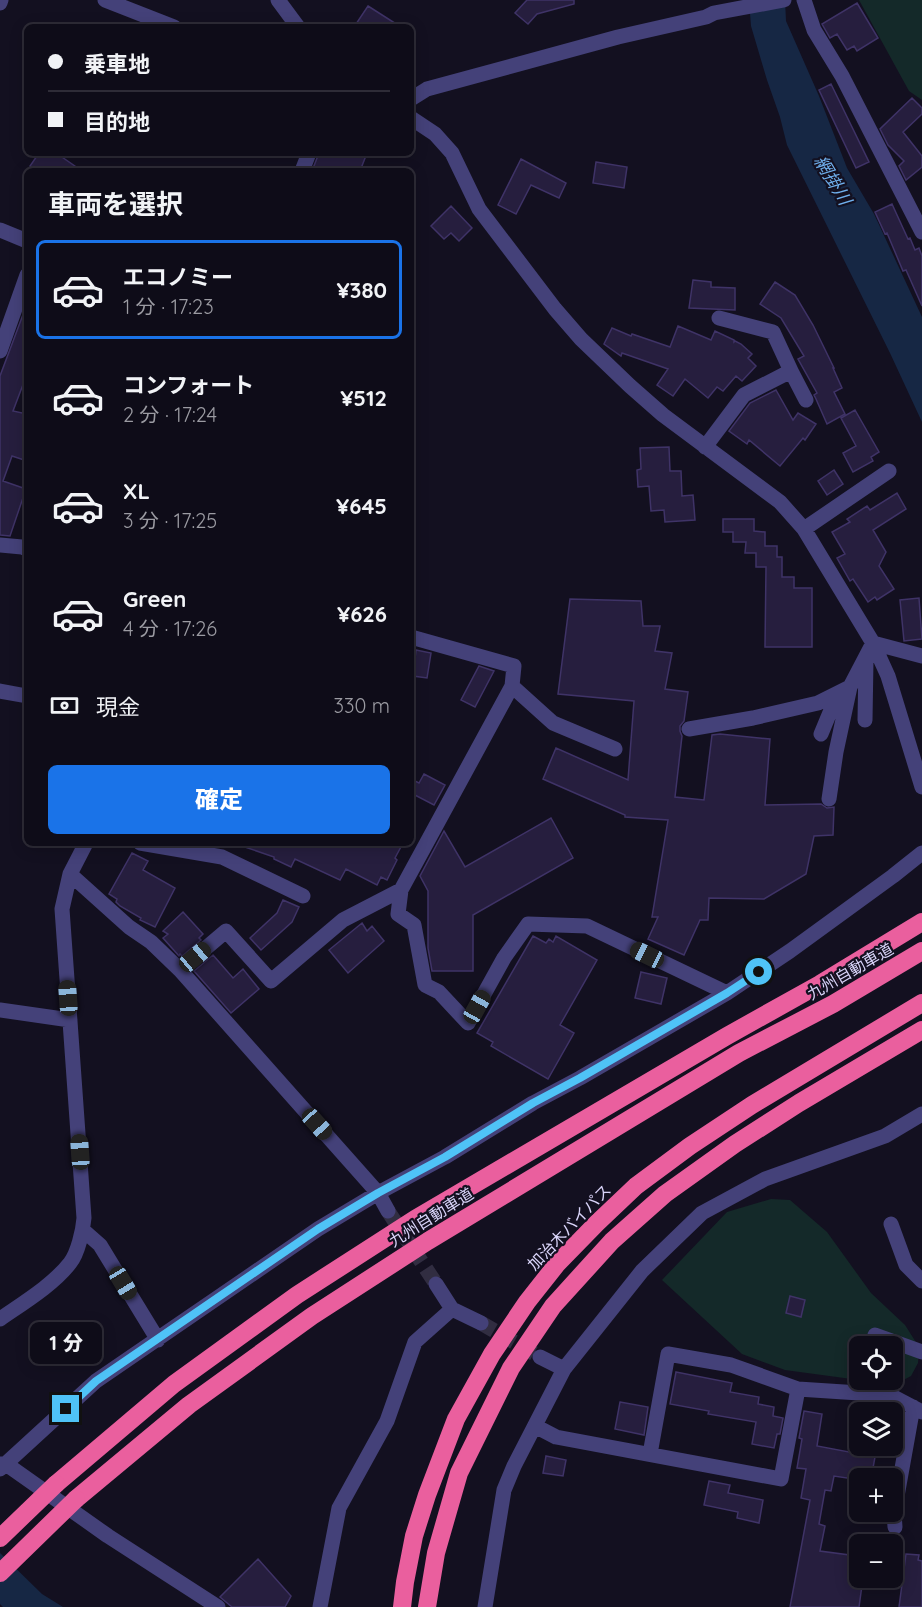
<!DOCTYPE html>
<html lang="ja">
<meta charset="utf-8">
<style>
body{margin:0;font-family:Quicksand,"Noto Sans JP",sans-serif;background:#171521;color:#f1f3f6;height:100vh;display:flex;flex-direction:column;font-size:22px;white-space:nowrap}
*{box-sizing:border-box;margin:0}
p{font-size:20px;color:#9b9ba2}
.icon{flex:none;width:33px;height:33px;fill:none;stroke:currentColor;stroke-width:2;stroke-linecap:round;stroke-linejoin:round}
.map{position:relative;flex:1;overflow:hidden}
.details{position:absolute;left:24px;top:168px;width:390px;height:678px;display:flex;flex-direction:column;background:#0e0c18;border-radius:9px;box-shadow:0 3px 15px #0003,0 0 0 2px #2e2c37}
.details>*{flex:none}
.top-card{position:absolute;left:24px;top:24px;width:390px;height:132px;border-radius:9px;box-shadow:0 3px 15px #0003,0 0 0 2px #2e2c37;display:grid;align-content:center;height:132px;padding:0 24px;background:#0e0c18}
.buttons{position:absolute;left:849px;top:1336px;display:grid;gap:12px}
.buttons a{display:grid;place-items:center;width:54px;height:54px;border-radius:9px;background:#0e0c18;box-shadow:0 3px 15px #0003,0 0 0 2px #2e2c37;font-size:30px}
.end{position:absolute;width:27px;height:27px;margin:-14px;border:8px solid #4fc3f7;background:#111;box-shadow:0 0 0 3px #111}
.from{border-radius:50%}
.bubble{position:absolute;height:42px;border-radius:9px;background:#0e0c18;box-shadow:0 3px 15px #0003,0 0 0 2px #2e2c37;font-size:20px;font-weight:800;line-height:42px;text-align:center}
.car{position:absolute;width:18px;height:36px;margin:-18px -9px;border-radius:8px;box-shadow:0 0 4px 2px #0007;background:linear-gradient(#222 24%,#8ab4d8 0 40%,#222 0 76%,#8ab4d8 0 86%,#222 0)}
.top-card b{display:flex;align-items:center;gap:21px;height:57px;font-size:22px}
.top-card b+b{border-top:2px solid #2e2c37}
.top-card i{width:15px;height:15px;background:#f1f3f6}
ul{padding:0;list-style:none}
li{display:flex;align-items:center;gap:18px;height:99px;margin:0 12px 9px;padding:0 12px;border:3px solid transparent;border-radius:9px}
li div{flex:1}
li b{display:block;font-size:22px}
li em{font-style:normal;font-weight:800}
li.active{border-color:#1a73e8}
li>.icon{width:54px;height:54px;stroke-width:1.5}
h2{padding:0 24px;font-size:27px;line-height:72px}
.pay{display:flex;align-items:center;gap:15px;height:66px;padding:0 24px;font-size:22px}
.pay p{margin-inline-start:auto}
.button{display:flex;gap:12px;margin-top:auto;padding:12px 24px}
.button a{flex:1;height:69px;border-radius:9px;background:#1a73e8;color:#fff;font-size:24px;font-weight:800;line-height:69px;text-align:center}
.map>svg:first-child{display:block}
.green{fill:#142929}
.water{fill:#162744}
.building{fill:#261e3e;stroke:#3f3367;stroke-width:1.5}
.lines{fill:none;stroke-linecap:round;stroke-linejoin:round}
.street-tunnel{stroke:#312d41;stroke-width:15;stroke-dasharray:15 8;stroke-linecap:butt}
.street{stroke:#444179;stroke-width:15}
.highway{stroke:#ea5f9e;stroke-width:18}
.highway-bridge{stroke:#ea5f9e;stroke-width:18}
.route{stroke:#4fc3f7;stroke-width:8}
.labels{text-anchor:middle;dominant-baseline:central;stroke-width:4.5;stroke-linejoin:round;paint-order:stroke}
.street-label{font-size:16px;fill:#d9d4f9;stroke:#131020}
.water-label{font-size:18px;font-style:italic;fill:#6fafec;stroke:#131020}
</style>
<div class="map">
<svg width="922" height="1607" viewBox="0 0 922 1607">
<rect width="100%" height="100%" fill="#131020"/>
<path class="green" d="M859,0h63v100l-13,-9z
M771,1199l19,1 37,32 44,61 34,32 14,22 -1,16 -7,13 -15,8 -35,-4h31v-33h-32l-1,33 -74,-10 -43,-16 -80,-74 65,-68z"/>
<path class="water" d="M749,0h36l1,21 33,75 28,72 27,46 48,103v105l-32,-69 -103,-208 -7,-28 -13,-37 -16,-54z
M0,1553l42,41 21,13h-60l-3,-3z"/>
<path class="building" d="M527,0h47v4l-37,10 -9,10 -13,-11z
M857,3l21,35 -21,13 -3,-5 -7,4 -10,-16 -7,4 -8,-14z
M368,6l33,21h-47z
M831,84l38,78 -13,6 -37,-78z
M912,98l10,10v6l-19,18 19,24v11l-16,13 -7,-14 5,-5 -16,-16 -8,-16z
M39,153h17l26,18h-45l-7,-5z
M319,153h48l-7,18h-48z
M521,159l45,24 -7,15 -28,-13 -15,29 -18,-9z
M596,162l31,5 -3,21 -31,-5z
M892,204l16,35 2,-1 5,12 4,-2 3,8v50l-16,-36 -3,1 -16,-38 -2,1 -10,-22z
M451,206l21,22 -13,13 -8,-8 -7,6 -13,-13z
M693,280l18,2v5l24,1v22l-46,-2z
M775,282l20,13 18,30 21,43h-1l9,20 -8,4 11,22 -18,10 -11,-25 -2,-4 3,-2 -19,-34 6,-3 -23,-38 -21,-14z
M27,304v70l-14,37 14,3v47l-15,-5 -9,25 23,8 -16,47 -10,-1v-159z
M678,326l33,14 4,-9 19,9v2l1,-1 6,3 11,10 -4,4 8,8 -14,15 -6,-5 -13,15 -6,-4 -9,11 -23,-19 -12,17 -16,-11 11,-16 -46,-16 -1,3 -17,-12 8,-16 19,8 1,-2 38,13z
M776,390l17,30 5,-7 18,11 -11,16 -2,-2 -23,28 -31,-26 -2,4 -18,-13 21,-28z
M855,410l24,42 -8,5 2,4 -20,11 -10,-19 13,-7 -15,-28z
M669,447l1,24h11l1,25 11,-1 2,25 -30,2 -1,-12 -13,1 -2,-25 -11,1 -1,-17 4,-1 -1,-21z
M834,470l9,14 -16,11 -9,-14z
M897,493l9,16 -33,21 13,22 -7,14 15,23 -17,11 -2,-3 -7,5 -15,-23 -3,2 -13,-23 8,-4 -13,-22 18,-10 -3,-3 20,-13 3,4z
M723,519h31v12l11,1v14h12v11h5v20h12v11h18v59h-47l1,-80h-10v-14h-11l1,-11h-13v-10h-10z
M919,598l3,41 -18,2 -4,-41z
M570,599l71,2 2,25h17l-5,25 17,2 -7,36 23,3 -4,29 -4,5v5l2,5 -7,61 29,3 8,-65 8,-1 50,5 -5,66 56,-1 6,4 7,-1 -1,28 -19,1 -8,38 -42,25 -55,-1 -1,22h-8l-16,35 -36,-16 10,-22h-6l16,-97 -43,-3v-2l-82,-36 13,-31 72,32 6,-79 -76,-7z
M416,650l15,3 -4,25 -14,-2z
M479,666l15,5 -19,36 -14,-7z
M424,774l21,11 -11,20 -23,-12v-14l8,4z
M551,818l22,40 -100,57v56h-41l-4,-23v-57l-8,-15 24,-45 21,36z
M240,843h163l-8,15 2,2 -10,20 -6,-3 -4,8 -31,-16 -6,11 -45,-21 -4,8 -17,-8v-2l-35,-12z
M132,853l16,8 -5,9 32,18 -20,39 -15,-7 1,-2 -21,-12 -4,-4 1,-3 -8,-5z
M283,900l16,7 -7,15 -31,28 -11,-12 27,-25z
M183,912l20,22 -4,4 2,2 -19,16 -2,-2 -1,2 -16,-18 5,-4 -5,-3z
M362,923l5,8 5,-5 12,15 -36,32 -19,-23z
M533,936l13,7 3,-4 4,3 3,-6 41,24 -37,65 14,8 -26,46 -57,-33 2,-4 -16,-9z
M213,955l20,23 10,-9 16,20 -28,24 -37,-42z
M641,972l26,6 -6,26 -26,-6z
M790,1296l15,4 -4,17 -15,-4z
M676,1372l56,11 -2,9 29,5 -1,7 16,3 -1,9 10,2 -3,16h-3l-3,14 -22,-4 4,-22 -48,-8 1,-3 -39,-7z
M620,1402l28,5 -4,28 -29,-6z
M804,1411l18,3 -5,32 37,7 2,-7h21l-6,33h-11v1l-26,-4 -3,15 -6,-1 -6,34 6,2 -5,25 37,5 -1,5 4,1v16h3l-4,29h-69l20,-107 -9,-2 5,-29 -9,-1 5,-29 -3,-1z
M546,1456l20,4 -3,16 -20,-3z
M709,1481l21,4 -2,8 35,7 -4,23 -22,-5 1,-6 -34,-7z
M906,1554l13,1 -1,5 4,1v46h-23z
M258,1559l33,37 -6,11h-53l-12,-10z"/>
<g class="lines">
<path class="street-tunnel" d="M388,1211l48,73
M481,1323l59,34"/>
<path class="street" d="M105,0l69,27
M278,0l20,27
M804,0l10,30 28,46 80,156
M0,3l1,-3
M411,99l16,-10 191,-52 88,-20 8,-4 70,-13
M411,118l24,16 17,19 27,56 76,100 26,30 49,47 33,29 117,87 24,27 69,114 15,33 34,111
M302,171l7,-18
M0,230l27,11
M0,351l27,-76
M791,371l15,29
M705,447l39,-52 47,-24 -18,-39 -54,-14
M804,529l85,-58
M0,545l22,2 5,2
M873,643l49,13
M512,686l41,37 62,26
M0,691l27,5
M865,720l1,-60
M689,729l64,-11 65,-15 32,-16
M821,734l17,-41
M829,799l7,-47 14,-65 23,-44
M140,843l82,14 81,39
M70,874l59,53 22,15 29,28 198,223 10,18
M401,890l-3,24 16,11 11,60 14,7 29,31 36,-65 24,-34 59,2 140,67
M180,970l46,-39 45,50 72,-61 58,-30 111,-204 2,-20 -103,-29
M0,1010l70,10
M891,1224l15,41 16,16
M83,1230l17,15 58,95
M436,1284l16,25
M0,1319c23,-16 53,-34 70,-56 8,-10 13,-33 14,-45l-22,-309 8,-35 16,-31
M875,1335l47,17
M540,1357l24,12
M535,1426l21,11 225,42 17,-90
M650,1454l18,-100 63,11 67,24 92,6 32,17
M0,1464h6l102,72 110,71
M0,1469l96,-88 222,-152 60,-36 67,-36 88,-54 47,-25 147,-85 63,-42 103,-75 29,-23
M895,1527l-1,-14 19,-106
M320,1607l19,-99 48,-87 28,-79 37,-33 29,14
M485,1607l19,-117 10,-24 50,-97 78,-98 60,-58 63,-34 120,-43 37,-22"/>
<path class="highway" d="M56,1484l118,-100 123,-89 118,-76 312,-183 93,-52 102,-62
M76,1499l113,-94 123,-89 116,-75 311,-188 94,-49 89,-53
M402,1607l3,-25 9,-46 13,-41 29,-76 36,-65 35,-52 30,-38 40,-41 39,-37 54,-40 62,-41 170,-102
M427,1607l9,-54 23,-80 52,-105 42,-62 59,-65 53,-47 70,-50 64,-41 123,-73"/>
<path class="highway-bridge" d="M0,1538l56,-54
M0,1573l76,-74"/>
</g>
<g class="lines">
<path class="route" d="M66,1409l30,-28 222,-152 60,-36 67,-36 88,-54 47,-25 147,-85 32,-21"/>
</g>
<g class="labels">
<g class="street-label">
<text transform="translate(850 971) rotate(-30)">九州自動車道</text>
<text transform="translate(431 1217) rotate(-32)">九州自動車道</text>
<text transform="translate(569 1227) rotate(-46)">加治木バイパス</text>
</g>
<g class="water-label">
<text transform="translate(833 180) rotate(59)">網掛川</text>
</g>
</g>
</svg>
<div class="buttons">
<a><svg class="icon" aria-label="locate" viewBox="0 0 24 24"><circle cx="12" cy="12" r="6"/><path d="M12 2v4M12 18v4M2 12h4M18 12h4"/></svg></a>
<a><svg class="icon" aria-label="layers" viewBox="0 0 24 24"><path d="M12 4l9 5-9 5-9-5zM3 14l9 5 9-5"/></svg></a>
<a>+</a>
<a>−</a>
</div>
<i class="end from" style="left:759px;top:972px"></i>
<i class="end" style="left:66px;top:1409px"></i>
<div class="bubble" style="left:30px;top:1322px;width:72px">1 分</div>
<i class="car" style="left:647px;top:955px;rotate:296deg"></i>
<i class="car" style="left:195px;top:957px;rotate:50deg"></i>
<i class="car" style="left:68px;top:998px;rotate:356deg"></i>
<i class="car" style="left:477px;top:1007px;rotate:29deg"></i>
<i class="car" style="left:317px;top:1124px;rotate:138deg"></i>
<i class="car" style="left:80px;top:1152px;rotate:356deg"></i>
<i class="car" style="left:123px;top:1283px;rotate:149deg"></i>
<div class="top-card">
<b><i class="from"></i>乗車地</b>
<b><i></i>目的地</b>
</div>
<section class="details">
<h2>車両を選択</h2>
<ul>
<li class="active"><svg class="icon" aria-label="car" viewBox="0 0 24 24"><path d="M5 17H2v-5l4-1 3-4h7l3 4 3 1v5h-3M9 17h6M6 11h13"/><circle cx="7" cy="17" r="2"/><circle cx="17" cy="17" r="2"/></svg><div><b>エコノミー</b><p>1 分 · 17:23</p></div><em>¥380</em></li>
<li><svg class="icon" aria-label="car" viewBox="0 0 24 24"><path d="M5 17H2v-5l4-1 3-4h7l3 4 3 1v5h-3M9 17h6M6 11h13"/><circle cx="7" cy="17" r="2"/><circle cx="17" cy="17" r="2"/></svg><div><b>コンフォート</b><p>2 分 · 17:24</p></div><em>¥512</em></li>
<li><svg class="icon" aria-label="car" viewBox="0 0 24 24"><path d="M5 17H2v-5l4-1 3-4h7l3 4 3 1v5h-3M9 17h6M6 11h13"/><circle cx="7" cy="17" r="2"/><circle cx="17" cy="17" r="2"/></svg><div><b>XL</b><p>3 分 · 17:25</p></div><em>¥645</em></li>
<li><svg class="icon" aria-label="car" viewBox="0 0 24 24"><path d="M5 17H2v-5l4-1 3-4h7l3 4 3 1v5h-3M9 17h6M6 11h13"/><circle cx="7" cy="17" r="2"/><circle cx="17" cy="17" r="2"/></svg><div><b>Green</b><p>4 分 · 17:26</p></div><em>¥626</em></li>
</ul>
<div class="pay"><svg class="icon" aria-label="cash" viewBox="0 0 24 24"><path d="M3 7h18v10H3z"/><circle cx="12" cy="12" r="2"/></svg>現金<p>330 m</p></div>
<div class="button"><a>確定</a></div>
</section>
</div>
